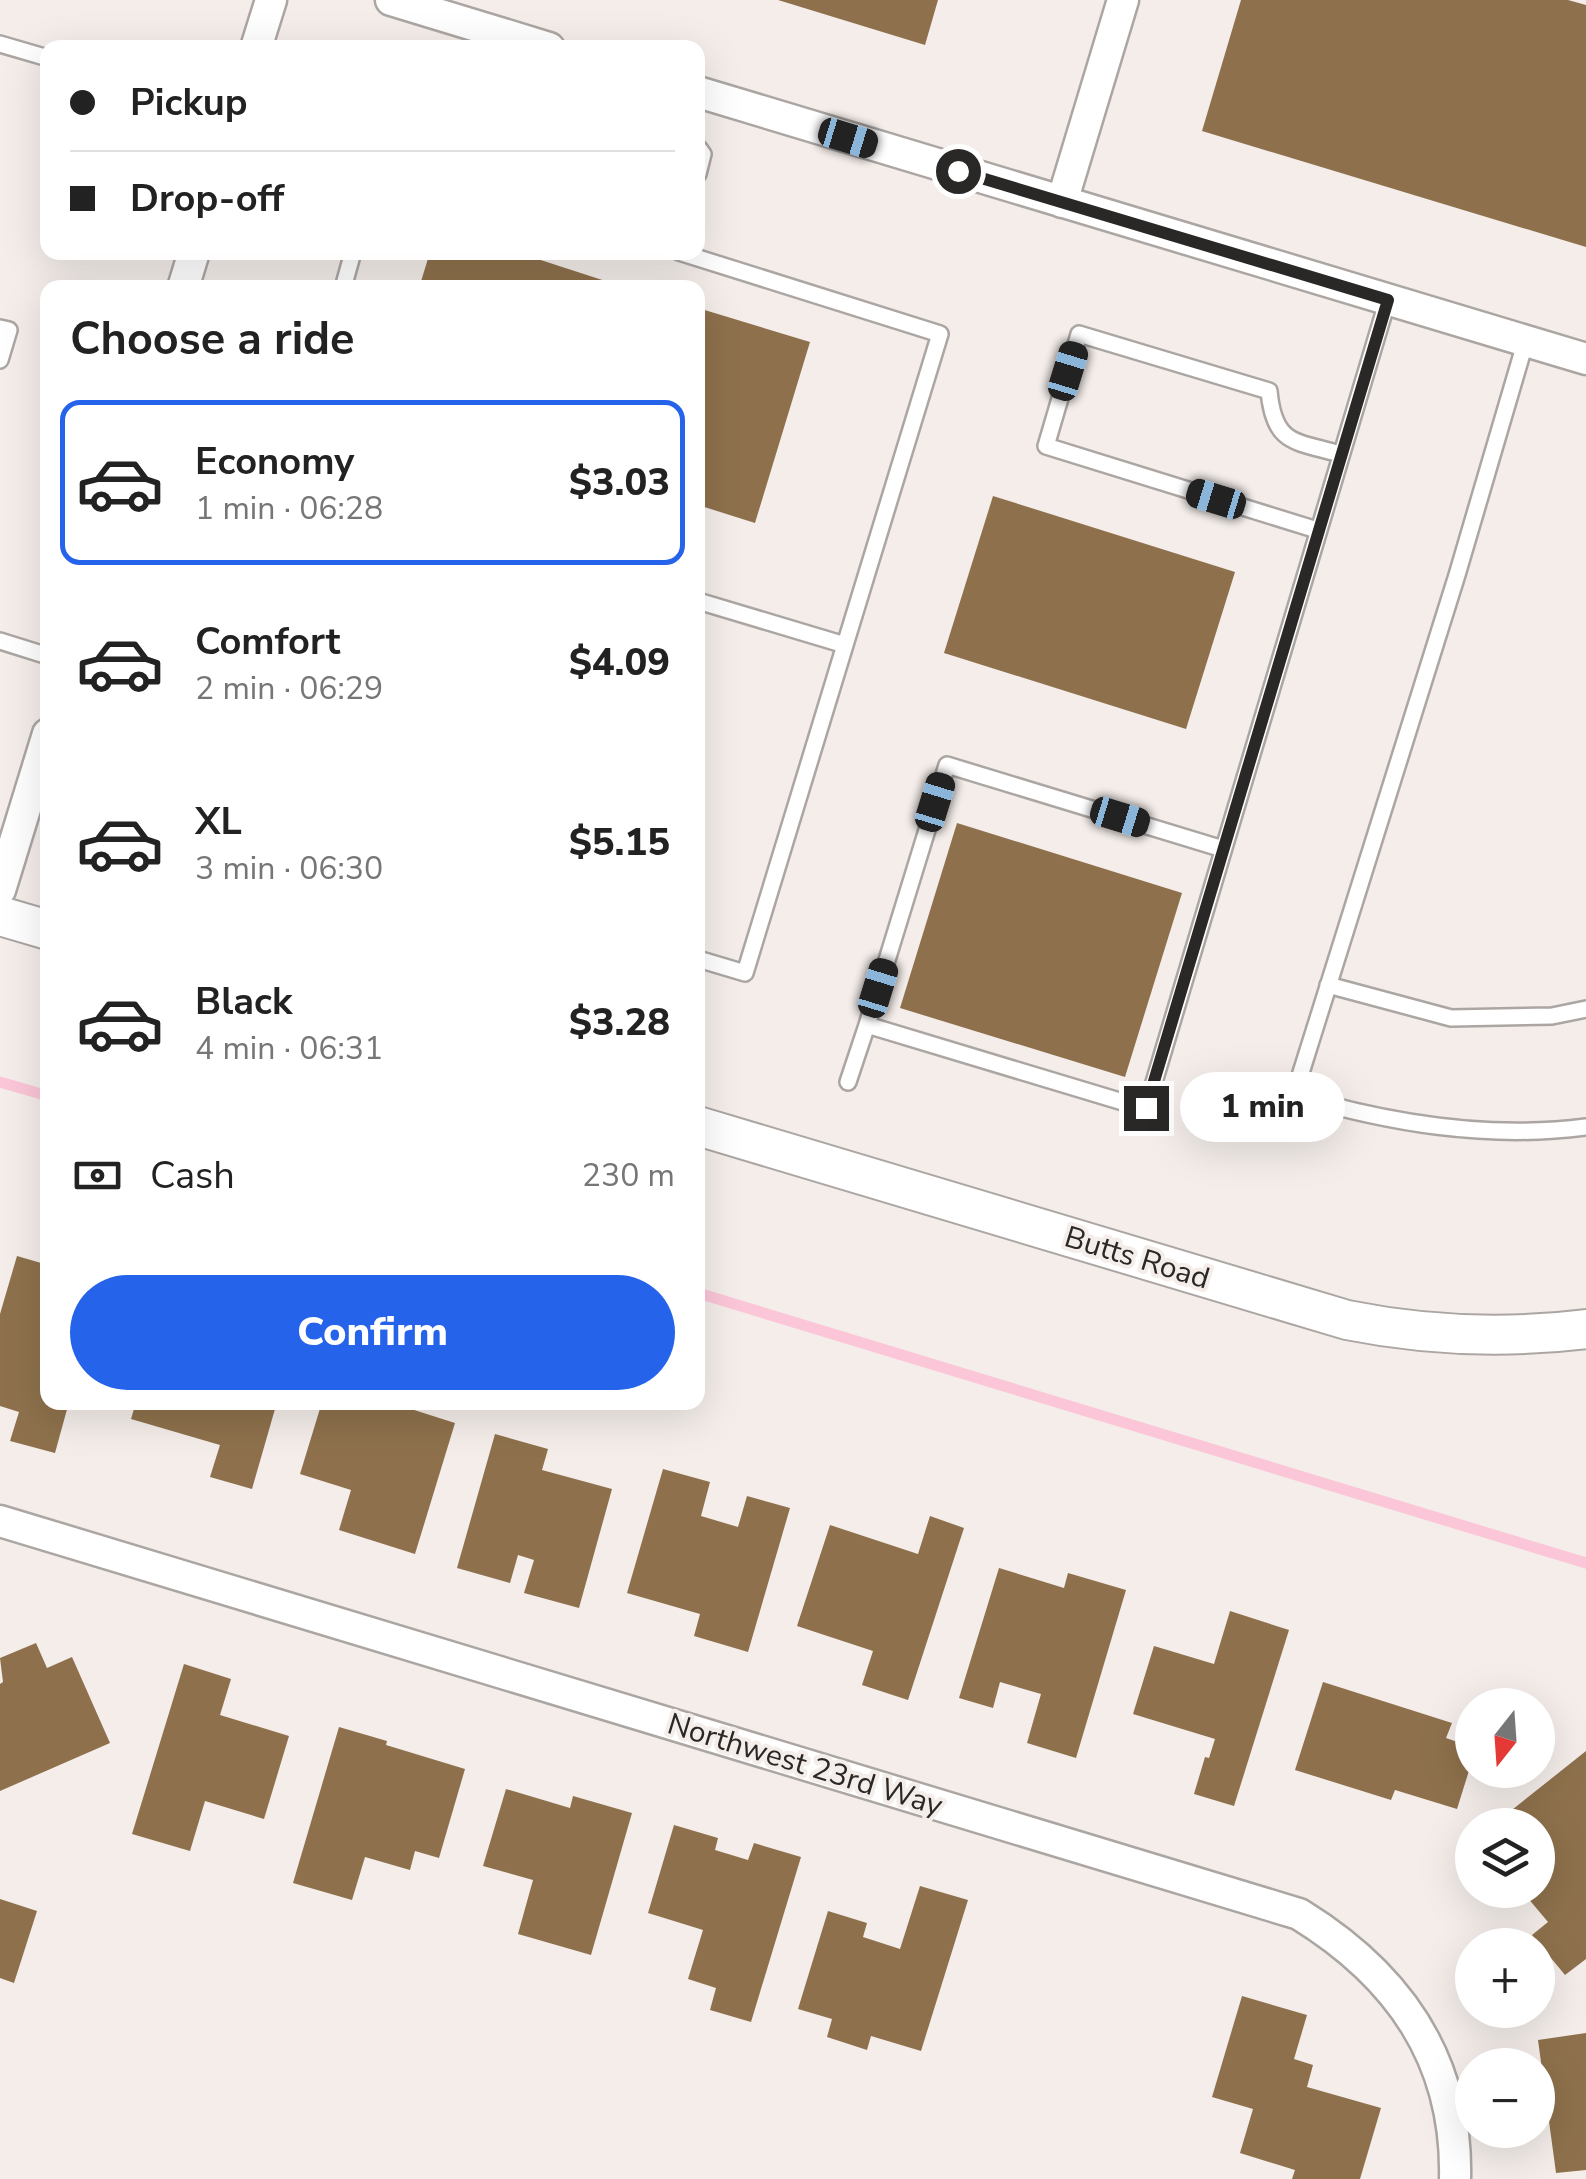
<!DOCTYPE html>
<meta charset="utf-8">
<style>
body{margin:0;font-family:"Nunito Sans",sans-serif;background:#f2f2f2;color:#222;height:100vh;display:flex;flex-direction:column;font-size:38px;white-space:nowrap}
*{box-sizing:border-box;margin:0}
p{font-size:32px;color:#767676}
.icon{flex:none;width:55px;height:55px;fill:none;stroke:currentColor;stroke-width:2;stroke-linecap:round;stroke-linejoin:round}
.map{position:relative;flex:1;overflow:hidden}
.drawer{position:absolute;left:40px;top:280px;width:665px;height:1130px;display:flex;flex-direction:column;background:#fff;border-radius:20px;box-shadow:0 10px 40px #0002}
.drawer>*{flex:none}
.hud{position:absolute;left:40px;top:40px;width:665px;height:220px;border-radius:20px;box-shadow:0 10px 40px #0002;display:grid;align-content:center;height:220px;padding:0 30px;background:#fff}
.needle{width:65px;rotate:197deg}
.buttons{position:absolute;left:1455px;top:1688px;display:grid;gap:20px}
.buttons a{display:grid;place-items:center;width:100px;height:100px;border-radius:50%;background:#fff;box-shadow:0 10px 40px #0002;font-size:50px}
.end{position:absolute;width:45px;height:45px;margin:-22px;border:12px solid #2a2827;background:#fff;box-shadow:0 0 0 5px #fff}
.from{border-radius:50%}
.bubble{position:absolute;height:70px;border-radius:35px;background:#fff;box-shadow:0 10px 40px #0002;font-size:32px;font-weight:800;line-height:70px;text-align:center}
.car{position:absolute;width:30px;height:60px;margin:-30px -15px;border-radius:12px;box-shadow:0 0 8px 2px #0007;background:linear-gradient(#222 24%,#8ab4d8 0 40%,#222 0 76%,#8ab4d8 0 86%,#222 0)}
.hud b{display:flex;align-items:center;gap:35px;height:95px;font-size:38px}
.hud b+b{border-top:2px solid #e0e0e0}
.hud i{width:25px;height:25px;background:#222}
ul{padding:0;list-style:none}
li{display:flex;align-items:center;gap:30px;height:165px;margin:0 20px 15px;padding:0 10px;border:5px solid transparent;border-radius:20px}
li div{flex:1}
li b{display:block;font-size:38px}
li em{font-style:normal;font-weight:800}
li.current{border-color:#2563eb}
li>.icon{width:90px;height:90px;stroke-width:1.5}
h2{padding:0 30px;font-size:45px;line-height:120px}
.pay{display:flex;align-items:center;gap:25px;height:110px;padding:0 30px;font-size:38px}
.pay p{margin-inline-start:auto}
.action{display:flex;gap:20px;margin-top:auto;padding:20px 30px}
.action a{flex:1;height:115px;border-radius:60px;background:#2563eb;color:#fff;font-size:40px;font-weight:800;line-height:115px;text-align:center}
.map>svg:first-child{display:block}
.lines{fill:none;stroke-linecap:round;stroke-linejoin:round}
.stream{stroke:#fbc6d8;stroke-width:11}
.building{fill:#8e714c}
.service-casing{stroke:#aca6a3;stroke-width:20}
.minor-casing{stroke:#aca6a3;stroke-width:35}
.tertiary-casing{stroke:#aca6a3;stroke-width:42}
.service{stroke:#fff;stroke-width:15}
.minor{stroke:#fff;stroke-width:30}
.tertiary{stroke:#fff;stroke-width:38}
.route{stroke:#2a2827;stroke-width:12}
.labels{text-anchor:middle;dominant-baseline:central;stroke-width:8;stroke-linejoin:round;paint-order:stroke}
.street-label{font-size:30px;fill:#2a2827;stroke:#f4edea}
</style>
<div class="map">
<svg width="1586" height="2179" viewBox="0 0 1586 2179">
<rect width="100%" height="100%" fill="#f4edea"/>
<g class="lines">
<path class="stream" d="M0,1082l48,14
M698,1293l888,270"/>
</g>
<path class="building" d="M778,0h160l-13,45z
M1241,0h327l18,5v242l-384,-116z
M430,252h86l111,36h-208z
M698,308l112,34 -55,181 -57,-18z
M993,496l242,76 -49,157 -242,-76z
M957,823l225,70 -57,184 -225,-69z
M17,1256l31,9v137h21l-14,51 -45,-12 9,-29 -19,-6v-92z
M136,1402h141l-25,87 -42,-12 10,-32 -89,-26z
M322,1402h67l66,21 -40,131 -76,-24 12,-40 -51,-16z
M495,1434l53,15 -6,21 70,19 -33,119 -55,-15 10,-33 -16,-5 -8,28 -53,-15z
M663,1469l47,13 -9,34 37,11 9,-31 43,12 -42,144 -54,-16 6,-22 -73,-21z
M930,1516l34,12 -56,172 -46,-15 11,-34 -76,-25 33,-101 88,29z
M999,1568l65,20 4,-15 58,17 -50,168 -49,-15 14,-49 -41,-12 -7,26 -34,-10z
M1230,1611l59,19 -55,176 -40,-12 11,-37 4,1 6,-19 -82,-25 21,-68 60,18z
M36,1643l11,25 25,-11 38,86 -110,48v-107l3,-2 -3,-24z
M184,1664l47,15 -11,36 69,21 -25,83 -59,-18 -15,50 -58,-17z
M1323,1682l129,41 -6,15 26,9v14l-15,48 -62,-19 -4,10 -96,-30z
M339,1727l48,14 -1,4 79,24 -26,89 -24,-7 -5,19 -45,-13 -13,43 -59,-17z
M1586,1751v208l-21,16 -33,-40 16,-13 -27,-32h17v-65h-45z
M506,1789l64,19 3,-12 59,17 -41,142 -73,-21 15,-54 -50,-14z
M674,1825l44,13 -3,12 33,10 6,-17 47,14 -50,165 -41,-12 6,-22 -28,-9 15,-49 -55,-17z
M920,1886l48,14 -47,151 -50,-15 -4,14 -40,-13 5,-18 -34,-10 30,-98 39,12 -4,14 37,12z
M0,1899l37,12 -23,72 -14,-5z
M1242,1996l65,19 -13,44 19,6 -6,22 74,21 -21,71h-68l3,-9 -55,-17 13,-44 -41,-12z
M1586,2033v137l-30,3 -18,-133z"/>
<g class="lines">
<defs>
<path id="service" d="M0,44l48,14
M698,147l5,7 -5,20
M679,252l261,82 -95,311
M343,288l10,-36
M0,328l9,2 -9,30
M1526,340l-69,235 -163,520c94,28 193,45 292,32
M1317,530l-271,-84 33,-112 190,57c5,54 26,50 71,63
M698,601l147,44 -100,328 -47,-14
M0,641l48,15
M1223,849l-276,-84 -80,260 279,84 242,-810
M1328,985l123,33 101,-2 34,-7
M848,1082l19,-57"/>
<path id="minor" d="M391,0l158,48
M256,48l15,-48
M698,92l888,267
M1062,202l61,-202
M183,288l11,-36
M0,890l48,-156
M0,1521l1299,393c99,61 159,145 156,265"/>
<path id="tertiary" d="M0,916l48,14
M698,1126l649,194c80,16 158,19 239,9"/>
</defs>
<use href="#service" class="service-casing"/>
<use href="#minor" class="minor-casing"/>
<use href="#tertiary" class="tertiary-casing"/>
<use href="#service" class="service"/>
<use href="#minor" class="minor"/>
<use href="#tertiary" class="tertiary"/>
</g>
<g class="lines">
<path class="route" d="M958,171l430,129 -242,808"/>
</g>
<g class="labels">
<g class="street-label">
<text transform="translate(1137 1258) rotate(17)">Butts Road</text>
<text transform="translate(805 1765) rotate(17)">Northwest 23rd Way</text>
</g>
</g>
</svg>
<div class="buttons">
<a><svg class="needle" viewBox="-14 -14 28 28"><path d="M0-13l5 13h-10z" fill="#e53935"/><path d="M0 13l5-13h-10z" fill="#767676"/></svg></a>
<a><svg class="icon" aria-label="layers" viewBox="0 0 24 24"><path d="M12 4l9 5-9 5-9-5zM3 14l9 5 9-5"/></svg></a>
<a>+</a>
<a>−</a>
</div>
<i class="end from" style="left:958px;top:171px"></i>
<i class="end" style="left:1146px;top:1108px"></i>
<div class="bubble" style="left:1180px;top:1072px;width:165px">1 min</div>
<i class="car" style="left:848px;top:138px;rotate:107deg"></i>
<i class="car" style="left:1068px;top:371px;rotate:17deg"></i>
<i class="car" style="left:1216px;top:499px;rotate:287deg"></i>
<i class="car" style="left:935px;top:802px;rotate:17deg"></i>
<i class="car" style="left:1120px;top:817px;rotate:107deg"></i>
<i class="car" style="left:878px;top:988px;rotate:17deg"></i>
<div class="hud">
<b><i class="from"></i>Pickup</b>
<b><i></i>Drop-off</b>
</div>
<section class="drawer">
<h2>Choose a ride</h2>
<ul>
<li class="current"><svg class="icon" aria-label="car" viewBox="0 0 24 24"><path d="M5 17H2v-5l4-1 3-4h7l3 4 3 1v5h-3M9 17h6M6 11h13"/><circle cx="7" cy="17" r="2"/><circle cx="17" cy="17" r="2"/></svg><div><b>Economy</b><p>1 min · 06:28</p></div><em>$3.03</em></li>
<li><svg class="icon" aria-label="car" viewBox="0 0 24 24"><path d="M5 17H2v-5l4-1 3-4h7l3 4 3 1v5h-3M9 17h6M6 11h13"/><circle cx="7" cy="17" r="2"/><circle cx="17" cy="17" r="2"/></svg><div><b>Comfort</b><p>2 min · 06:29</p></div><em>$4.09</em></li>
<li><svg class="icon" aria-label="car" viewBox="0 0 24 24"><path d="M5 17H2v-5l4-1 3-4h7l3 4 3 1v5h-3M9 17h6M6 11h13"/><circle cx="7" cy="17" r="2"/><circle cx="17" cy="17" r="2"/></svg><div><b>XL</b><p>3 min · 06:30</p></div><em>$5.15</em></li>
<li><svg class="icon" aria-label="car" viewBox="0 0 24 24"><path d="M5 17H2v-5l4-1 3-4h7l3 4 3 1v5h-3M9 17h6M6 11h13"/><circle cx="7" cy="17" r="2"/><circle cx="17" cy="17" r="2"/></svg><div><b>Black</b><p>4 min · 06:31</p></div><em>$3.28</em></li>
</ul>
<div class="pay"><svg class="icon" aria-label="cash" viewBox="0 0 24 24"><path d="M3 7h18v10H3z"/><circle cx="12" cy="12" r="2"/></svg>Cash<p>230 m</p></div>
<div class="action"><a>Confirm</a></div>
</section>
</div>
